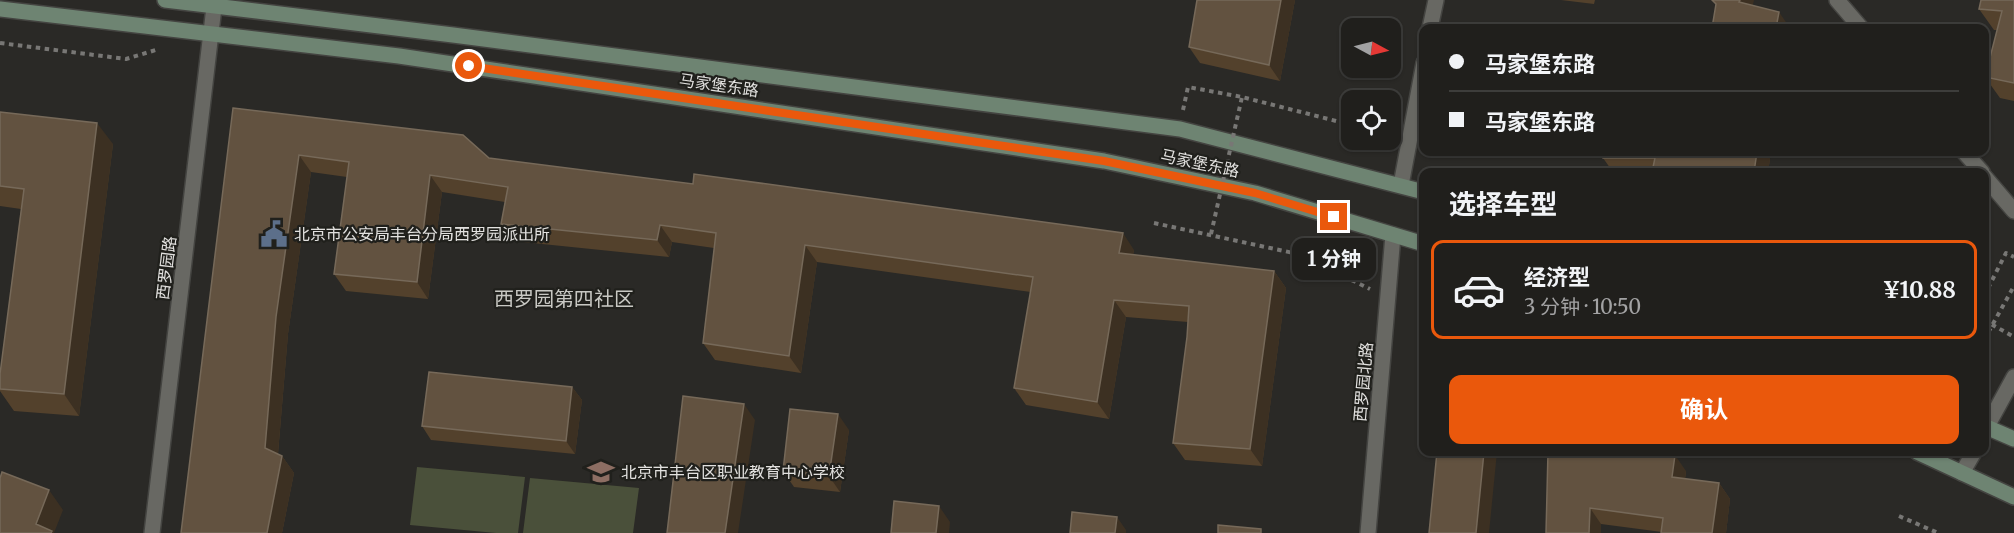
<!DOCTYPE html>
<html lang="zh">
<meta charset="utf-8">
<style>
body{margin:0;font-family:Merriweather,"Noto Sans SC",serif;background:#282725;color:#f1f3f6;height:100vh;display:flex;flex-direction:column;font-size:22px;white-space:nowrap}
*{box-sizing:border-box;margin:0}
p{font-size:20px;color:#a2a2a3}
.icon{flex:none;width:33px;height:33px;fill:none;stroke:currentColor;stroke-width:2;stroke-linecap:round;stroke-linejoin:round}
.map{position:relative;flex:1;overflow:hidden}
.side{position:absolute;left:1419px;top:168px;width:570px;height:288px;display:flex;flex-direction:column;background:#201f1c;border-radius:12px;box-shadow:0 2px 4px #0004,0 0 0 2px #3d3d3b}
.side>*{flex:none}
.hud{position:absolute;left:1419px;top:24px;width:570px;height:132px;border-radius:12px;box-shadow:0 2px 4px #0004,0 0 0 2px #3d3d3b;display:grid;align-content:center;height:132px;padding:0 30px;background:#201f1c}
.needle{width:39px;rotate:97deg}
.fabs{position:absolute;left:1341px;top:18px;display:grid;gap:12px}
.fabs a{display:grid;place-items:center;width:60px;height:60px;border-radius:12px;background:#201f1c;box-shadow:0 2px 4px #0004,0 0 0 2px #3d3d3b;font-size:30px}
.end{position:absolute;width:27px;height:27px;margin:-14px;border:8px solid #ea580c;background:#fff;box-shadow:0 0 0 3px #fff}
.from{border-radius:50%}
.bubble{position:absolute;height:42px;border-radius:12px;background:#201f1c;box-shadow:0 2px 4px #0004,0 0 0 2px #3d3d3b;font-size:20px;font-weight:700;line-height:42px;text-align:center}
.hud b{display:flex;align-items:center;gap:21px;height:57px;font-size:22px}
.hud b+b{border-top:2px solid #3d3d3b}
.hud i{width:15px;height:15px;background:#f1f3f6}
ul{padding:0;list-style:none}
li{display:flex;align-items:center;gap:18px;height:99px;margin:0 12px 9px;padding:0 18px;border:3px solid transparent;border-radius:12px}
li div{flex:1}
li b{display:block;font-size:22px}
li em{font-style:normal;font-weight:700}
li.on{border-color:#ea580c}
li>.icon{width:54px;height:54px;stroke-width:1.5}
h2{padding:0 30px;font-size:27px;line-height:72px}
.button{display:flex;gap:12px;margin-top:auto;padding:12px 30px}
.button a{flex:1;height:69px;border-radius:12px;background:#ea580c;color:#fff;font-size:24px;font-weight:700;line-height:69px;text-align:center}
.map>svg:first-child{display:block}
.green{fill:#4a503a}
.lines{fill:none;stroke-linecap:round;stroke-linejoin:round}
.minor-casing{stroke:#444441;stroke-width:18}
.tertiary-casing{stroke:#444441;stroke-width:18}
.secondary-casing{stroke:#444441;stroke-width:18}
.path{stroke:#787775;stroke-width:4;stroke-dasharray:4.5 4.5;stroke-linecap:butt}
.minor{stroke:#686863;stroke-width:15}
.tertiary{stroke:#686863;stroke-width:15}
.secondary{stroke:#6e8472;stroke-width:15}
.path-bridge{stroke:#787775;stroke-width:4;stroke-dasharray:4.5 4.5;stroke-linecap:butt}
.wall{fill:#53412c}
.shaded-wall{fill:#3c3022}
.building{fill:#625240;stroke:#766959;stroke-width:1.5}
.route{stroke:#ea580c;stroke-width:8}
.labels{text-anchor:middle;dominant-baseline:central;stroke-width:4.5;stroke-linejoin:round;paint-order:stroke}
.street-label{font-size:16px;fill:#e2e1df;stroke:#20201c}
.poi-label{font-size:16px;fill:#e2e1df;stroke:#20201c;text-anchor:start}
.quarter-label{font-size:20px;fill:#c8c8c3;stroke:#20201c}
</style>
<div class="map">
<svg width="2014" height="533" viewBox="0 0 2014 533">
<rect width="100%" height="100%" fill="#2a2926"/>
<path class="green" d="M417,467l108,10 -7,56h-22l-86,-8z
M530,478l109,10 -6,45h-110z"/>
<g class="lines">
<defs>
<path id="minor" d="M1430,28l6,-28
M1401,185l23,-122
M152,533l62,-526
M1368,533l25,-298"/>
<path id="tertiary" d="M1837,0l24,28
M1964,152l18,20
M1984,176l30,35
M1984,432l30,-55
M1962,473l12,-21"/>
<path id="secondary" d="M165,0l288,35 727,94 244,63
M0,9l399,47 705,105 151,32 169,51
M1984,426l30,13
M1917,452l97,45"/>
</defs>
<use href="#minor" class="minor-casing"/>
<use href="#tertiary" class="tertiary-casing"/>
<use href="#secondary" class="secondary-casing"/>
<path class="path" d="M0,43l126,16 33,-10
M1183,110l5,-23 54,10 110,28
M1154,223l144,31 72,35
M1984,296l22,-43 8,4
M1984,340l30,-54
M1899,516l39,17"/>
<use href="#minor" class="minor"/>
<use href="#tertiary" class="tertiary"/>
<use href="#secondary" class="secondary"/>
<path class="path-bridge" d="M1211,234l31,-137
M1984,320l30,17"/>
</g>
<path class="wall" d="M1197,0h98l-15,81 -80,-18 -11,-16z
M1561,0h34l-1,4z
M2014,0v101l-14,-3 -15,-21 12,-47h-3l-15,-21z
M233,108l256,50 645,92 -1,5 141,16 12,17 -24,178 -77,-6 -12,-17 14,-106 1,-15 -62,-5 -17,102 -83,-14 -12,-17 17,-96 -214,-30 -16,111 -86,-13 -12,-17 11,-95 -42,-6 -3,15 -156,-16 -12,-17 4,-22 -63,-10 -14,107 -82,-8 -12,-17 13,-97 -36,-5 -23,162 -10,120 4,2 12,17 -12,60h-101z
M0,112l113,32 -34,272 -65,-5 -14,-20v-17l21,-165 -21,-3z
M1602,152h169l-3,20h-155l-10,-14z
M572,387l10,13 -7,54 -144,-14 -9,-14z
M849,430l-9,62 -46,-5 -11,-16z
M1548,452l138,19 -1,8 34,4 11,16 -4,34h-64v-1l-61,-8v9h-55z"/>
<path class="shaded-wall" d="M1281,0h14l-15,81 -11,-16z
M1740,0h14l-4,18 -11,-16z
M1779,12l11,16h-14z
M97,123l16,21 -34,272 -15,-22z
M1757,152h14l-3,20h-14z
M299,155l12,17 -23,162 -11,131 -12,-17 11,-131z
M430,175l12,17 -14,107 -11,-17z
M660,225l12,17 -3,15 -12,-17z
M1123,233l11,17 -3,20 -12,-17z
M805,245l12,17 -16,111 -12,-17z
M1274,271l12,17 -24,178 -12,-17z
M1114,300l12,17 -17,102 -12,-17z
M572,387l10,13 -7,54 -9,-13z
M744,404l11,16 -17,113h-13z
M838,414l11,16 -9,62 -11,-16z
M1484,452h13l-8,81h-13z
M1675,455l11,16 -3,22 -11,-16z
M282,456l12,17 -12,60h-15z
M1719,483l11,16 -4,34h-14z
M49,490l14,20 -9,23h-12l-6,-9z
M939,506l11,16 -1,11h-13z
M1590,508l11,16v9h-12z
M1117,517l9,13v3h-11z"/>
<path class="building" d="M1197,0h84l-12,65 -80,-18z
M1712,0h28l-1,2 40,10 -3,16h-64l4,-24z
M1981,0h33v83l-29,-6 17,-66 -23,-2z
M233,108l230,27 26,23 204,26 1,-10 429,59 -4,20 155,18 -24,178 -77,-6 14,-106 2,-31 -75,-6 -17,102 -83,-14 19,-111 -228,-32 -16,111 -86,-13 13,-110 -56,-8 -3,15 -156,-16 7,-37 -78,-12 -13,107 -83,-8 15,-112 -50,-7 -23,162 -11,131 17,8 -15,77h-86z
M0,112l97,11 -33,271 -64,-5v-15l24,-185 -24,-3z
M1602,152h155l-3,20h-22l-45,-4 -2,4h-33l3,-14h-52z
M429,372l143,15 -6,54 -144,-15z
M683,396l61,8 -19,129h-58z
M790,409l48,5 -9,62 -46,-5z
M1437,452h47l-8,81h-47z
M1548,452h101l26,3 -3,22 47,6 -7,50h-51l2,-15 -73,-10 -1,25h-43z
M2,472l47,18 -13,34 16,7 -1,2h-51v-55z
M894,501l45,5 -3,27h-45z
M1072,512l45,5 -2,16h-45z
M1218,525l43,4v4h-43z"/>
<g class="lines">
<path class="route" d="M469,66l635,95 151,32 79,24"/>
</g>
<defs>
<symbol id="civic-bare" viewBox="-9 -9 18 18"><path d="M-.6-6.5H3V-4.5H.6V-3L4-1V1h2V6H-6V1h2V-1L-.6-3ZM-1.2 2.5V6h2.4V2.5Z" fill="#5c6f8a" stroke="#20201c" stroke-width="2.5" paint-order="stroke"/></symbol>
<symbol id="school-bare" viewBox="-9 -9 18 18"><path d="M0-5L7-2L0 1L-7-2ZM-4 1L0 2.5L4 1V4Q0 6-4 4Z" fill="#8d6e63" stroke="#20201c" stroke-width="2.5" paint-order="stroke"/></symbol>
</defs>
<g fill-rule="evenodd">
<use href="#civic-bare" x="255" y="215" width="38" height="38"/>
<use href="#school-bare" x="582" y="453" width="38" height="38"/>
</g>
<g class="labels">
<g class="street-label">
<text transform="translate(719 85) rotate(8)">马家堡东路</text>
<text transform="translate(1200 163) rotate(12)">马家堡东路</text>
<text transform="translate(166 268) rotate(-83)">西罗园路</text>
<text transform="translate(1363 382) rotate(-85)">西罗园北路</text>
</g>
<g class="poi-label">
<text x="294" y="234">北京市公安局丰台分局西罗园派出所</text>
<text x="621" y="472">北京市丰台区职业教育中心学校</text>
</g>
<g class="quarter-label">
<text x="564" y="298">西罗园第四社区</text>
</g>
</g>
</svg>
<div class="fabs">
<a><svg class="needle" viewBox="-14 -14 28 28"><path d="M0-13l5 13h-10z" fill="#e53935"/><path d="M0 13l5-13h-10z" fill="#a2a2a3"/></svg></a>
<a><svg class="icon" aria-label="locate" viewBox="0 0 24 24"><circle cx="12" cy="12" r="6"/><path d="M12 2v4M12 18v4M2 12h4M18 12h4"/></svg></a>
</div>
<i class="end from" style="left:469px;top:66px"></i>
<i class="end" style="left:1334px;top:217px"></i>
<div class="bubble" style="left:1292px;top:238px;width:84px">1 分钟</div>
<div class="hud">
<b><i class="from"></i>马家堡东路</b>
<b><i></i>马家堡东路</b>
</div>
<section class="side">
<h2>选择车型</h2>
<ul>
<li class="on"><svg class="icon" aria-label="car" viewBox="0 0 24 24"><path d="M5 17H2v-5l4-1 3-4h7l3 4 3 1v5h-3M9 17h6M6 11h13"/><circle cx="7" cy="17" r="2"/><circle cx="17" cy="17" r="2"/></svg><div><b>经济型</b><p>3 分钟 · 10:50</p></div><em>¥10.88</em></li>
</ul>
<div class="button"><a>确认</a></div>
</section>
</div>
